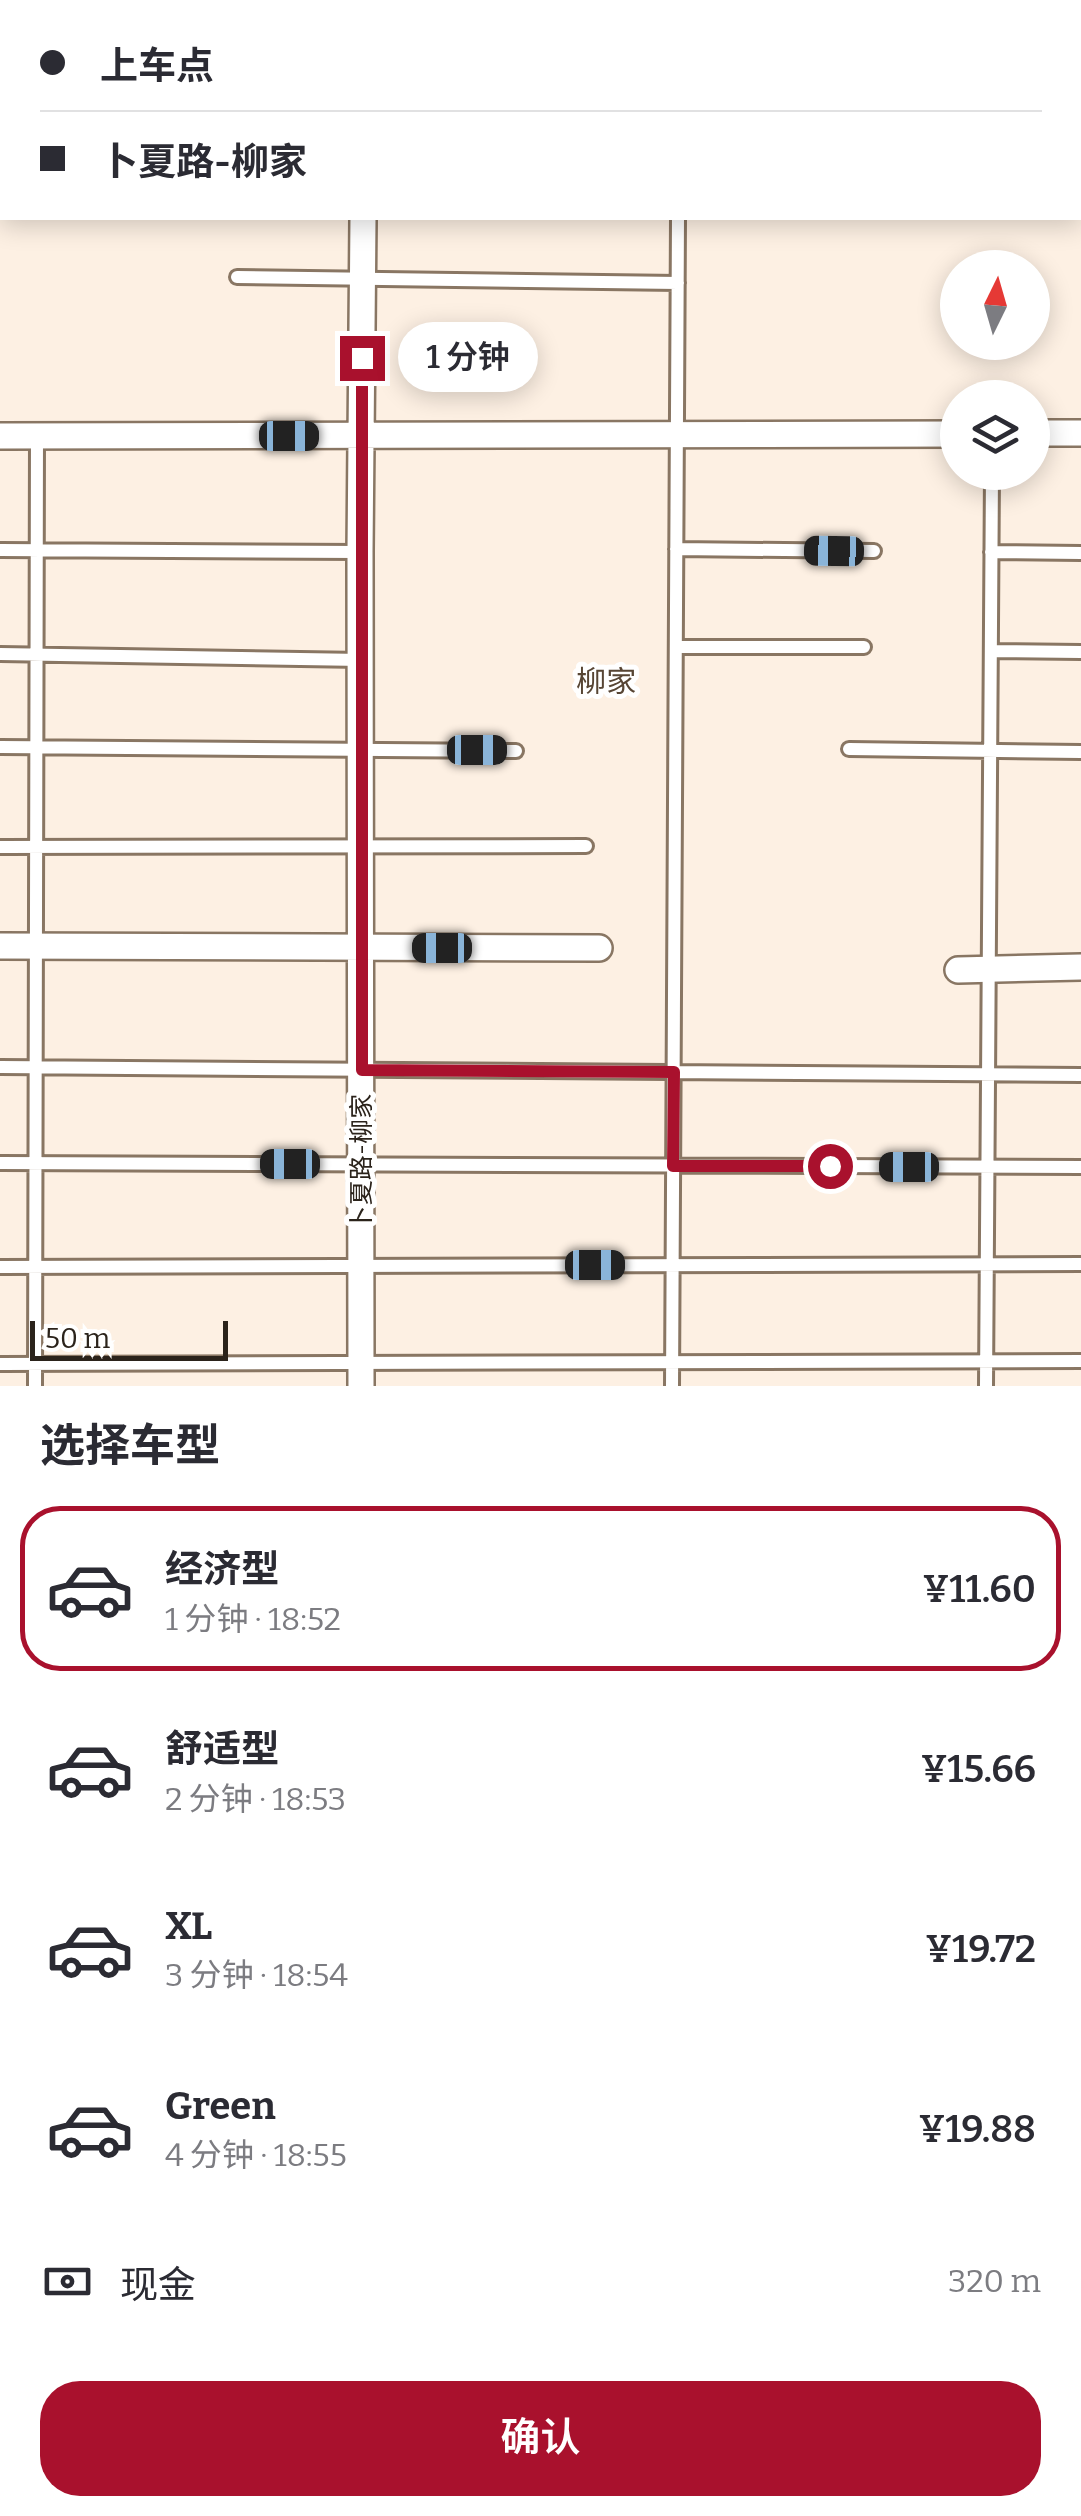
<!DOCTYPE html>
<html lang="zh">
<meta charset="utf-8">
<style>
body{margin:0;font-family:Bitter,"Noto Sans SC",serif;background:#f7f7f7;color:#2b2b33;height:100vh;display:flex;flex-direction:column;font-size:38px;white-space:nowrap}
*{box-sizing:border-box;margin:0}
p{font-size:32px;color:#7c7c81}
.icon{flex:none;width:55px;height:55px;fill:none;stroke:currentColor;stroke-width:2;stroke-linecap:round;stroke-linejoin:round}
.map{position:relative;height:1386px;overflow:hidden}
.sheet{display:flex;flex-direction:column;background:#fff;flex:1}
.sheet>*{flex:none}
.banner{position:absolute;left:0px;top:0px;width:1082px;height:220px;box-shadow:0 5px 25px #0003;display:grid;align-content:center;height:220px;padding:0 40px;background:#fff}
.needle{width:65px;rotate:5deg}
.tools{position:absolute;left:940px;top:250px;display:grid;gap:20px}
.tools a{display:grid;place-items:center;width:110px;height:110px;border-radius:50%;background:#fff;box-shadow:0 5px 25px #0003;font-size:50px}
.scale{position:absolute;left:30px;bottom:25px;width:198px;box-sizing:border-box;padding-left:10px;border:5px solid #2b231b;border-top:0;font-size:28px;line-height:35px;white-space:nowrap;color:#2b231b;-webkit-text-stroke:8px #fff;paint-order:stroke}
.end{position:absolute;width:45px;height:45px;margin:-22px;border:12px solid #a9112d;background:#fff;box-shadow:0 0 0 5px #fff}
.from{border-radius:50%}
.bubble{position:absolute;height:70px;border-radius:35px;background:#fff;box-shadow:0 5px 25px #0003;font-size:32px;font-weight:600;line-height:70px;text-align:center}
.car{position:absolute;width:30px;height:60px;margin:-30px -15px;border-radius:12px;box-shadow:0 0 8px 2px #0007;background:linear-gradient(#222 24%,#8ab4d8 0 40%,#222 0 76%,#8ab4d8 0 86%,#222 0)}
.banner b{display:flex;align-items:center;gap:35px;height:95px;font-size:38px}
.banner b+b{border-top:2px solid #e1e1e2}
.banner i{width:25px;height:25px;background:#2b2b33}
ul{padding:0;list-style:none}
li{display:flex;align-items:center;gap:30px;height:165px;margin:0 20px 15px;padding:0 20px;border:5px solid transparent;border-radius:40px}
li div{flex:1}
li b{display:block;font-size:38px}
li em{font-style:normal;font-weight:600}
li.on{border-color:#a9112d}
li>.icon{width:90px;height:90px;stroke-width:1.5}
h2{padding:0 40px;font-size:45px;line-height:120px}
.pay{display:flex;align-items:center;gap:25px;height:110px;padding:0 40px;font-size:38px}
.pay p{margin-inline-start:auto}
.cta{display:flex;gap:20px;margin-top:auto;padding:20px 40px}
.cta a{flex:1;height:115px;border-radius:40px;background:#a9112d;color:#fff;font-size:40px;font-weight:600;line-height:115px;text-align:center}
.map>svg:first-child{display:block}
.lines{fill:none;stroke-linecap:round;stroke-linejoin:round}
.service-casing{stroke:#897663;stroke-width:18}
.minor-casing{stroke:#897663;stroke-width:30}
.service{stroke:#fff;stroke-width:12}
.minor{stroke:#fff;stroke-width:25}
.route{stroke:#a9112d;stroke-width:12}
.labels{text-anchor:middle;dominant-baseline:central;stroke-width:10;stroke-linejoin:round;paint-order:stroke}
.street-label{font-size:25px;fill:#2b231b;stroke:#fff}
.quarter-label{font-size:30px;fill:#574534;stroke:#fff}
</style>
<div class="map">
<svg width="1081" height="1386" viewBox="0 0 1081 1386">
<rect width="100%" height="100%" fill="#fdf0e3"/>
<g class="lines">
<defs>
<path id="service" d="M0,1l255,1
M583,2h281
M0,114h2
M237,277l441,6
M676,549l198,2
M0,550l360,2
M991,552l90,1
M676,647h188
M991,651l90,1
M0,654l362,6
M0,747l516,4
M849,749l232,3
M0,847l586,-1
M0,1067l1081,8
M0,1163l1081,4
M0,1267l1081,-3
M0,1364l1081,-3
M35,1386l2,-950
M672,1386l6,-1168
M986,1386l6,-914"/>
<path id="minor" d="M366,2v-2
M1032,433h49
M0,436l958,-2
M0,946l599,2
M958,970l123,-3
M361,1386l-1,-834 3,-334"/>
</defs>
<use href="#service" class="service-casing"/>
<use href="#minor" class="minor-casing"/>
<use href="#service" class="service"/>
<use href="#minor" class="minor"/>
</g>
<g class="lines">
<path class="route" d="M362,358v712l312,2 -1,94h157"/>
</g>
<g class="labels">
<g class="street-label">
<text transform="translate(362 1162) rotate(-90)">卜夏路-柳家</text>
</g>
<g class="quarter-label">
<text x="606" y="682">柳家</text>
</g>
</g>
</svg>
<div class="tools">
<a><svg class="needle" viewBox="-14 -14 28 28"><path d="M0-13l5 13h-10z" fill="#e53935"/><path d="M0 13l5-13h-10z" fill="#7c7c81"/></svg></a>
<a><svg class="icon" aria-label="layers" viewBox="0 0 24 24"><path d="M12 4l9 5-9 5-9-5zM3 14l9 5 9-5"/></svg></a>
</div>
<div class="scale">50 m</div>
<i class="end from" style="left:830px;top:1166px"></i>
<i class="end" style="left:362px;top:358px"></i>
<div class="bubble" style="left:398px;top:322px;width:140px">1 分钟</div>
<i class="car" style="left:289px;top:436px;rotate:90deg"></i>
<i class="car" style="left:834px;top:551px;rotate:271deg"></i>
<i class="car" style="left:477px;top:750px;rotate:90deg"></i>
<i class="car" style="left:442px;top:948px;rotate:270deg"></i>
<i class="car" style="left:290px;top:1164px;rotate:270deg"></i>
<i class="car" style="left:909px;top:1167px;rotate:270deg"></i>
<i class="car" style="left:595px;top:1265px;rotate:90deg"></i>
<div class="banner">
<b><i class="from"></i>上车点</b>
<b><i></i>卜夏路-柳家</b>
</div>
</div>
<section class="sheet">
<h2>选择车型</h2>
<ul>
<li class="on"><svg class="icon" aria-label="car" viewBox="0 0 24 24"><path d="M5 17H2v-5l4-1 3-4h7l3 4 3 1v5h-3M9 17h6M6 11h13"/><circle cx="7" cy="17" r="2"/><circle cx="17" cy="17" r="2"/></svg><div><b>经济型</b><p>1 分钟 · 18:52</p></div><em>¥11.60</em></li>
<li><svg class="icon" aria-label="car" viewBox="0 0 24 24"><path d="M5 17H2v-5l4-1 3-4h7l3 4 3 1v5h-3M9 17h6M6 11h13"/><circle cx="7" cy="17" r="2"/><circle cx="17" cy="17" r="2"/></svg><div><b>舒适型</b><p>2 分钟 · 18:53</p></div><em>¥15.66</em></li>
<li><svg class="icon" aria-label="car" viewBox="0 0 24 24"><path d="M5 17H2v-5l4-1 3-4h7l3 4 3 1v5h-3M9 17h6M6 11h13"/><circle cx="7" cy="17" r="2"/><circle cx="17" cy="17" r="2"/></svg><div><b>XL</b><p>3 分钟 · 18:54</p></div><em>¥19.72</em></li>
<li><svg class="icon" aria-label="car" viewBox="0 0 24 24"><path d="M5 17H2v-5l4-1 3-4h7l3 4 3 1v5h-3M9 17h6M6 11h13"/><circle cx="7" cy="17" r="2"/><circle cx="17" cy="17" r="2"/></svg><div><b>Green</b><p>4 分钟 · 18:55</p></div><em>¥19.88</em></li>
</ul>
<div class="pay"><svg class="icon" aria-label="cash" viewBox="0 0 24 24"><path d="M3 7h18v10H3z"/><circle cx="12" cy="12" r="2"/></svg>现金<p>320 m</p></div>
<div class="cta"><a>确认</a></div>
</section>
